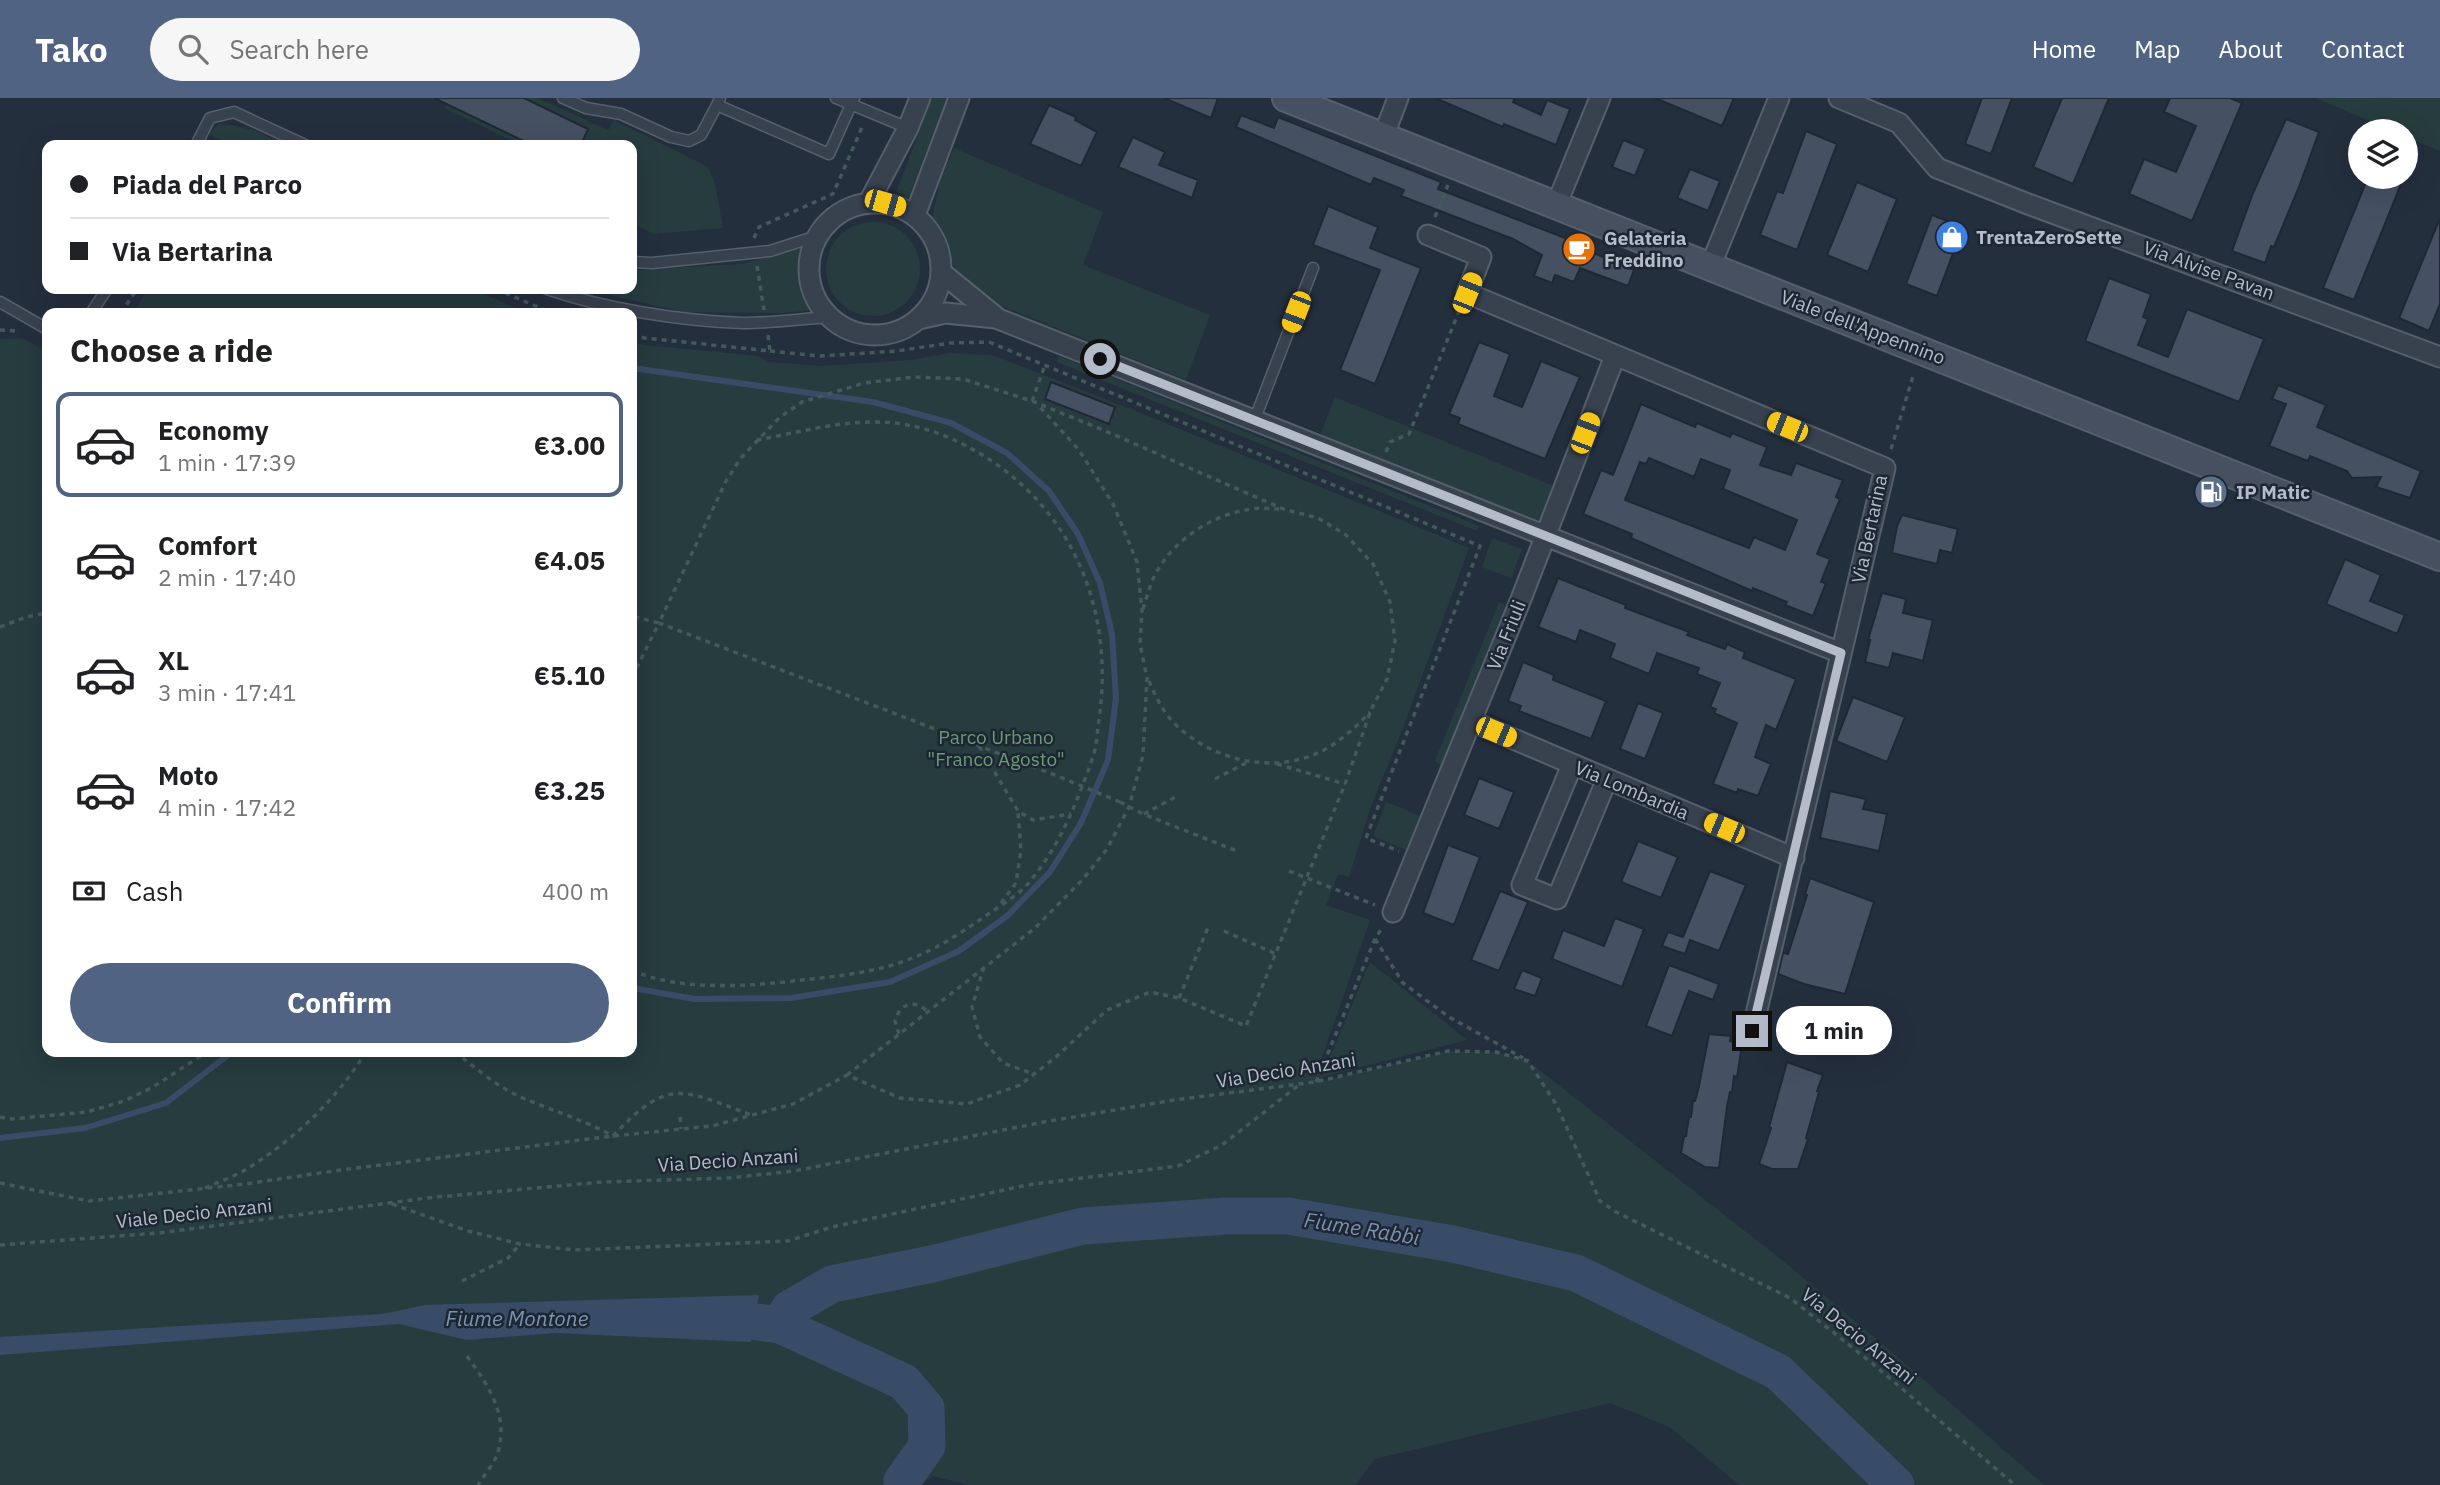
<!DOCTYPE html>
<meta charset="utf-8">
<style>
body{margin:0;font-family:"IBM Plex Sans",sans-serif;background:#f6f6f6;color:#202124;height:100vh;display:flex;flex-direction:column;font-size:26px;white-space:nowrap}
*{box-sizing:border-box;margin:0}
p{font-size:23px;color:#757577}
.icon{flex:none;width:38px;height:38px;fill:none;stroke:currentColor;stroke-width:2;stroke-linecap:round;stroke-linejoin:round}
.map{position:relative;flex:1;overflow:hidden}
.sheet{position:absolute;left:42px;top:210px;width:595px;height:749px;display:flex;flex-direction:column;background:#fff;border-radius:14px;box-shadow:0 7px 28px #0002}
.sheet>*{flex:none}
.guide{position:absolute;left:42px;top:42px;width:595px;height:154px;border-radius:14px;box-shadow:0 7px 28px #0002;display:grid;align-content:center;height:154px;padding:0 28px;background:#fff}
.tools{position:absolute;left:2348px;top:21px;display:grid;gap:14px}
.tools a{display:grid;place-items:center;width:70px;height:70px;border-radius:50%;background:#fff;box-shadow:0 7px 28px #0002;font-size:35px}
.end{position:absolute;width:32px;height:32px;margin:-16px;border:9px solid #b4bcc9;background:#111;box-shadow:0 0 0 4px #111}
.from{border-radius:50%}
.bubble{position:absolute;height:49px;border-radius:24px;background:#fff;box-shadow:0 7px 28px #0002;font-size:23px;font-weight:700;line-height:49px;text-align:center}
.car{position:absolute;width:21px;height:42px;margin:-21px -10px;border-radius:9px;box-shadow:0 0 5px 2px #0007;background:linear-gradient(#f5c518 24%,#345 0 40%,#f5c518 0 76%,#345 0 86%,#f5c518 0)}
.guide b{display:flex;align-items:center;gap:24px;height:66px;font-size:26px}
.guide b+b{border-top:2px solid #e0e0e0}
.guide i{width:18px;height:18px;background:#202124}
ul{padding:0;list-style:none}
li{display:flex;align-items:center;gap:21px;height:105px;margin:0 14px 10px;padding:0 14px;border:4px solid transparent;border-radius:14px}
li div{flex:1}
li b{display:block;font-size:26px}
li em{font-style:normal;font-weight:700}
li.active{border-color:#506383}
li>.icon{width:63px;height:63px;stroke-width:1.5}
h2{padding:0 28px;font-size:32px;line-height:84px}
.pay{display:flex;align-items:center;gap:18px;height:77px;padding:0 28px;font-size:26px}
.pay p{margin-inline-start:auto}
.action{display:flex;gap:14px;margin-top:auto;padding:14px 28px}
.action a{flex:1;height:80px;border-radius:42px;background:#506383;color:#fff;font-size:28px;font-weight:700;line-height:80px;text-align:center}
header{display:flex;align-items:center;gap:42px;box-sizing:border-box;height:98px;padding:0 35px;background:#506383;color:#fff}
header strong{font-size:33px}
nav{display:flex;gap:38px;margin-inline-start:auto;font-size:24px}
.search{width:490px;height:63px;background:#f6f6f6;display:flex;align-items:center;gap:18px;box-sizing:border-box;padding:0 24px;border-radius:38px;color:#757577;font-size:26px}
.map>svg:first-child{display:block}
.green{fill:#263c3f}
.water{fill:#394c67}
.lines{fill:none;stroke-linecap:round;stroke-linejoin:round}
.stream{stroke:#394c67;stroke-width:6}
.river{stroke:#394c67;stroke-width:37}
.building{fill:#455162;stroke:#1f2835;stroke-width:2;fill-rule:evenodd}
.service-casing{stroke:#565f6c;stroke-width:13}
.minor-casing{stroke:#565f6c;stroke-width:23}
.secondary-casing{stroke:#565f6c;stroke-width:30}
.path{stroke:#44595c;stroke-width:3.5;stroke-dasharray:5 5;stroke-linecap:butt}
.service{stroke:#38414e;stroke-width:10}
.minor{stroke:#38414e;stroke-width:19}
.secondary{stroke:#465061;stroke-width:26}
.path-bridge{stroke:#44595c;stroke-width:3.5;stroke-dasharray:5 5;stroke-linecap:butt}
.route{stroke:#b4bcc9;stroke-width:9}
.labels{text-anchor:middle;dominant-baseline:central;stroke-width:5;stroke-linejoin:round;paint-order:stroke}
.poi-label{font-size:19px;font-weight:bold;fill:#b4bcc9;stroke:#1d2633;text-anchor:start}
.street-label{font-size:19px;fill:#b4bcc9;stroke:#1d2633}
.park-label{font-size:19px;fill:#6b9a76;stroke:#1d2633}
.water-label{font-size:21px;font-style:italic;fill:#7c92b1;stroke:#1d2633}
</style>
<header>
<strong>Tako</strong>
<div class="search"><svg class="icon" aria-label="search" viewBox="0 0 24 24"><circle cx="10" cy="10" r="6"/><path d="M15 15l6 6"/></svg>Search here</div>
<nav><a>Home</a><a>Map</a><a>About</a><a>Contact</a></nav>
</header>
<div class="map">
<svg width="2440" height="1387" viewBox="0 0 2440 1387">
<rect width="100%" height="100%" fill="#242f3e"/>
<path class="green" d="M449,0h89l70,32 6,-10 94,47 7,16 8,45 -70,6 -21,-12v-77h-112l-75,-37z
M932,0h15l-40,103 -8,3 -4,-3v-6z
M2316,0h124v53l-34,-14v-6h-13z
M220,25l34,7 33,15h-56l-23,-11z
M954,50l149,64 -20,53 127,50 -24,65 -194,-78 -36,-31 -24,-53 9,-40z
M826 171a47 47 0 1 1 94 0a47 47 0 1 1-94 0Z
M804,149l1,42 10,21 -33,3 -98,-1 -102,-23h50v-19l110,-6z
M147,191h326l53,24h-392z
M21,240l26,13v701h585v-710l13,3 113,11 11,6 52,4 89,-6 40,-7 42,2 144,56 333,137 -66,180 -33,81 -21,68 -11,-3 -12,31 44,15 -53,152 5,4 48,-114 97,78 -145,37 3,3 123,-29 48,1 32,9 254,199 118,99 144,126h-305l-69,-58 -60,-24 -235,56 -20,26h-387l-35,-9 -14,9h-919v-1146z
M1059,258l420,170 -2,5 -420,-169z
M1335,299l219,89 -12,32 -8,4 -215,-84z
M1492,440l30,11 -11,29 -29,-11z
M1499,504l7,3 -65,160 -6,-4z
M1386,704l34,14 -14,34 -33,-14z"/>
<path class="water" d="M759,1197l-8,47 -196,-9 -89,7 -67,-16 -399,31v-18l382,-23 43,-9z"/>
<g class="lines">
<path class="stream" d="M632,270l241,34 78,21 56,30 42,38 29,43 22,49 12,51 4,64 -8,62 -27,63 -31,49 -43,44 -48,35 -69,31 -99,16 -96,1 -63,-11
M0,1040l85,-10 81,-25 66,-51"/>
<path class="river" d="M757,1224l23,3 124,57 22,26 1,38 -25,35v4
M780,1227l9,-16 43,-25 100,-20 151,-38 143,-10h62l165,28 123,29 202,99 118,113"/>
</g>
<path class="building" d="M434,0h90l64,31 -7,16h-49z
M1164,0h54l-7,20z
M1435,0h80l-2,4 28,13 6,-15 23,9 -14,36 -52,-21 -1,3z
M1655,0h79l-12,28z
M1982,0h30l-21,56 -26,-10z
M2062,0h47l-36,86 -40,-17z
M2170,0h60l12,5 -50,118 -63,-27 15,-35 32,13 20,-46 -32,-14z
M1049,7l27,12 -1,3 22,12 -16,34 -51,-22z
M1241,17l33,13 4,-11 163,65 -3,7 130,50 -1,3 67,28 -6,16 -48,-18 -6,14 -19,-7 -3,8 -18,-7 8,-21 -29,-16 -112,-43 3,-6 -30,-12 -3,7 -135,-58z
M2286,21l33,13 -20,55 -25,60 -3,-1 -6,17 -33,-12 21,-58z
M1806,33l31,13 -40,106 -37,-15 17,-44 6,2z
M1133,39l32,15 -6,13 39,15 -6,18 -74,-31z
M1623,42l23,9 -11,27 -23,-9z
M1690,71l30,12 -12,30 -31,-13z
M2368,79h36l-50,123 -31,-12z
M1857,84l40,17 -29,73 -41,-17z
M1328,108l50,21 -8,21 51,20 -46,116 -35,-14 40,-100 -67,-25z
M1932,117l31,12 -26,69 -31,-12z
M2440,120v86l-11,27 -30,-13z
M2109,180l42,16 -8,23 5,2 -10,26 30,12 19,-48 77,30 -25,63 -154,-61z
M1479,244l31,12 -16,42 28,11 19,-46 39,16 -35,82 -87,-35 2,-6 -11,-4z
M1051,284l64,25 -6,17 -64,-25z
M2278,287l48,20 -9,22 104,44 -11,27 -34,-11 5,-10 -29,1 -5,-7 -37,-15 -2,5 -39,-15 17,-42 -14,-5z
M1641,306l54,23 2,-4 33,14 2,-4 35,14 -7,18 31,10 5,-12 47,17 -7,17 4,2 -23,55 13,5 -9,23 5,1 -13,33 -28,-11 2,-3 -34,-14 -1,3 -121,-53 1,-4 -49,-20 18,-44 12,5zM1649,360l45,19 7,-18 29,11 -7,19 74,31 -12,30 -31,-13 -5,11 -124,-48 15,-38 6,2z
M1902,417l56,14 -6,24 -12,-3 -3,14 -45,-11 5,-27z
M2345,461l36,16 -11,26 35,14 -8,19 -71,-30z
M1558,480l68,27 -1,3 64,24 -2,3 38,14 2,-5 18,8 -2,6 53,21 -20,51 -10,-5 -11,32 16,7 -13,32 -20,-7 -1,4 -24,-9 24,-61 -23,-10 2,-4 -6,-2 10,-24 -23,-9 2,-6 -42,-15 -8,21 -39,-16 5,-14 -35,-14 -4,12 -38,-15z
M1882,495l24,6 -3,14 30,7 -10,41 -30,-8 -4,15 -24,-6 5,-22h-2z
M1523,564l31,13 -1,5 53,21 -15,38 -72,-28 2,-5 -13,-5z
M1853,599l52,20 -18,45 -51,-21z
M1638,605l25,10 -18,46 -25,-10z
M1479,680l35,14 -15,37 -35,-14z
M1830,693l36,8 -3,10 24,5 -8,37 -59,-13z
M1638,743l40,16 -17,41 -40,-16z
M1448,747l32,12 -26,68 -31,-12z
M1710,773l36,14 -27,66 -29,-11 -5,14 -23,-8 6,-14 15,5z
M1810,780l64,24 -29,92 -41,-10 -26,-10 5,-21 5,1 19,-59 -2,-1z
M1500,793l28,11 -29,69 -28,-11z
M1615,820l29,11 -22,58 -70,-28 11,-29 41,16z
M1669,867l50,19 -6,16 -24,-9 -17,45 -26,-10z
M1522,872l20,8 -7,18 -21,-7z
M1709,936l22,2 -1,5 12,5 -5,31 -3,-1 -2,16h-2l-3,15 -8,61 -14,-1 -24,-14 3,-17h2l3,-19h2l2,-16h2l4,-15z
M1787,964l36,13 -6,16 2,1 -13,46 2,1 -10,30h-26l-13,-5 12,-36 -2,-1z"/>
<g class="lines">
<defs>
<path id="service" d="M563,0l23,10 35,6 50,23 18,4 12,-6 16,-30
M720,0l-3,7 112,49 25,-56
M836,0l72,30
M196,47l14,-27 24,-6 71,33
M632,164l20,1 118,-12 47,-15
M547,191c58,20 135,32 196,34 29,0 58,-4 86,-6
M0,204l47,27
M91,215l16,-24
M1254,323l59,-153"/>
<path id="minor" d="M1839,0l60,25 38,45 91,36 412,153
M1383,39l15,-39
M869,104l39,-74 12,-30
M809 171a66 66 0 1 1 132 0a66 66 0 1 1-132 0Z
M1554,106l6,-8 40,-98
M915,117l44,-117
M1428,137l53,22 -14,36 418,175 -133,563
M1710,169l69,-169
M942,175l54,44
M919,221l26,-6 51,5 845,335
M1471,623l323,137
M1572,667l-50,120 35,14 50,-120
M1393,814l128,-313 94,-243"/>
<path id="secondary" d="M1286,0l1154,459"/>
</defs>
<use href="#service" class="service-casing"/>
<use href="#minor" class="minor-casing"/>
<use href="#secondary" class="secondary-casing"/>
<path class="path" d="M1435,119l13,-32
M754,140l5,-11 74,-33 30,-69
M757,168l7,44
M496,191l56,24
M121,215l16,-24
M0,232l19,1
M632,237l13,3 125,13 -2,-16
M770,253l50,5 77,-5 53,-8 39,-1 491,204 -114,292 33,13
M1032,303l13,-36
M1891,351l23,-76
M1386,354l4,-10 19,-8 51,-125
M1143,511c4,-12 7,-25 13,-36 19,-35 58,-59 96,-64 9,-2 18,0 27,0
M0,529l26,-10 21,-4
M632,579l27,-54 401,154
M1149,583c7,17 15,33 29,46 39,35 98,48 146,23 18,-10 32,-23 46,-38
M979,648l39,65 15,9 38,-6
M1277,666l68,20
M1215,681l31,-16
M1120,704l23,12 94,37
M1144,716l35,-19
M1289,773l86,34
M1001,805l15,-20 5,-33 -3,-38
M1224,833l52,23
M1375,841l28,44 46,34 74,41
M984,869l-12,40 8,30 23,26 31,11
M632,872c46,22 120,16 170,10 38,-4 78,-8 113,-23 25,-10 47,-25 69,-40 14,-10 30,-19 42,-31 23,-26 39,-57 52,-89 5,-13 10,-25 14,-38 5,-12 5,-26 7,-39 14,-100 -18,-194 -100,-254 -31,-22 -67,-39 -105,-43 -46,-5 -93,9 -137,17
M1179,900l30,-73
M899,936l-4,-13 5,-12c10,-7 18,-6 26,1
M455,954c21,16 43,36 68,46 30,13 61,22 90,38 55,-59 69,-47 138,-21
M847,977l188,-147 49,-50 23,-29 22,-42 14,-52 4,-77 -7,-34 2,-33 -5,-49 -24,-58 -34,-54 -40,-44
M1316,984l59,-143 7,-11
M0,1019l11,2 76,-7 37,-11 29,-14 54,-35
M680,1019l1,12
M0,1085l89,18 156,-17 96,-14 272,-34 99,-10 81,-22 54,-29 53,23 67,6 53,-19 36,-28 51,-47 43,-18 29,6 67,28 99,-242 26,-74 16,-31 8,-38 -5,-39 -17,-38 -27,-29 -28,-17 -35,-9 -180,-79 -71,-29 -69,-22 -49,-2 -50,6 -62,19 -23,16 -38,40 -15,23 -67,142 -27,-7
M205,1090c13,-6 28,-11 40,-18 49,-30 91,-70 121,-118
M392,1106l76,27 52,13 55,6 213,-9 44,-14 195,-42 151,-19 44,-21 77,-60
M0,1147l159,-12 268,-35 175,-16 127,-4 65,-7 250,-49 130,-22 141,-18 133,-31 48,1 32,9 28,43 44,97 16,11 174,86 83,66 142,121
M462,1183l46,-23 12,-14
M467,1258c21,29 42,59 31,96 -3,11 -14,23 -20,33"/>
<use href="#service" class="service"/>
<use href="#minor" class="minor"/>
<use href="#secondary" class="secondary"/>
<path class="path-bridge" d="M1060,679l60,25"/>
</g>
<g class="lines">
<path class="route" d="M1100,261l741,294 -89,378"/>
</g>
<defs>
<symbol id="shop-disc" viewBox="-11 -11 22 22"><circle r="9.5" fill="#3f7fe0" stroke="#1d2633"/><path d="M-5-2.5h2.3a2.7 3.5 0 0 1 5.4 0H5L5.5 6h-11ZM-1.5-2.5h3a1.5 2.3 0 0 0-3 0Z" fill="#fff"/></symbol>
<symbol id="cafe-disc" viewBox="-11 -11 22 22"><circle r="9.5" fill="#e8710a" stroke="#1d2633"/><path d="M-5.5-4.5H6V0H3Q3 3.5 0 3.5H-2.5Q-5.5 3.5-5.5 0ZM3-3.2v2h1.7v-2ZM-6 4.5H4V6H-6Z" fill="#fff"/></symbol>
<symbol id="fuel-disc" viewBox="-11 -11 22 22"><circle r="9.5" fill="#5c6f8a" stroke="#1d2633"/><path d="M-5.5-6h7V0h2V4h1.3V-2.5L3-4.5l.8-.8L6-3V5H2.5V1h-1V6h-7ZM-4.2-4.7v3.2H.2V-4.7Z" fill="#fff"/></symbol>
</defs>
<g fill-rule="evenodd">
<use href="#shop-disc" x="1933" y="120" width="38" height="38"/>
<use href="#cafe-disc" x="1560" y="132" width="38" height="38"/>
<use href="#fuel-disc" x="2192" y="375" width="38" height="38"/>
</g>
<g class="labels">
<g class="poi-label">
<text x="1976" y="139">TrentaZeroSette</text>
<text x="1604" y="140">Gelateria<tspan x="1604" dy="22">Freddino</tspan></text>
<text x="2236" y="394">IP Matic</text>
</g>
<g class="street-label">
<text transform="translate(2209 172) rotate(20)">Via Alvise Pavan</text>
<text transform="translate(1863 229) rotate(21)">Viale dell'Appennino</text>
<text transform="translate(1869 431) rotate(-78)">Via Bertarina</text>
<text transform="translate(1506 537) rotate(-68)">Via Friuli</text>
<text transform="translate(1632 692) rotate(23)">Via Lombardia</text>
<text transform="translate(1286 972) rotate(-9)">Via Decio Anzani</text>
<text transform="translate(728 1062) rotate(-4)">Via Decio Anzani</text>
<text transform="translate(194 1115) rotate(-6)">Viale Decio Anzani</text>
<text transform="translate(1859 1238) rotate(39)">Via Decio Anzani</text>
</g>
<g class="park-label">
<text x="996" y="639">Parco Urbano<tspan x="996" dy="22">"Franco Agosto"</tspan></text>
</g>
<g class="water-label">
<text transform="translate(1362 1130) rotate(9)">Fiume Rabbi</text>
<text x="517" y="1220">Fiume Montone</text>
</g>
</g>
</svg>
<div class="tools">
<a><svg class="icon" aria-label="layers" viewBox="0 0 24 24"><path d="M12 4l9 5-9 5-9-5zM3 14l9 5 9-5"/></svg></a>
</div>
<i class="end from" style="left:1100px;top:261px"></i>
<i class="end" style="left:1752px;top:933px"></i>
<div class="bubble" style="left:1776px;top:908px;width:116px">1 min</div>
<i class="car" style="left:885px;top:105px;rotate:106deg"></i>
<i class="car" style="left:1467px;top:195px;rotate:22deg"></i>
<i class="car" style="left:1296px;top:214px;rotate:201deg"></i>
<i class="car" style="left:1787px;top:329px;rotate:292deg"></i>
<i class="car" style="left:1585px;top:335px;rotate:21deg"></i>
<i class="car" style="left:1496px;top:634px;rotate:113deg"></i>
<i class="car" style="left:1724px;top:730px;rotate:293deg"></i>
<div class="guide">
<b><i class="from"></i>Piada del Parco</b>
<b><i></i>Via Bertarina</b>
</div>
<section class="sheet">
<h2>Choose a ride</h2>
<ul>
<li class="active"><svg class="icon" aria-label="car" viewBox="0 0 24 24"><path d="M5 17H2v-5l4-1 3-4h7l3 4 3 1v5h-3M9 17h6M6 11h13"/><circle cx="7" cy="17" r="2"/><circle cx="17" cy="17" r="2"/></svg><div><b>Economy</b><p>1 min · 17:39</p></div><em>€3.00</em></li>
<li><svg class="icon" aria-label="car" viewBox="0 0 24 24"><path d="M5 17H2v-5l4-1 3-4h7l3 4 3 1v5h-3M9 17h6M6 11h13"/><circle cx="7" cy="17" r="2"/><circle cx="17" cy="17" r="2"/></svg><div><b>Comfort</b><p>2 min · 17:40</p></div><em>€4.05</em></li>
<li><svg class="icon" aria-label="car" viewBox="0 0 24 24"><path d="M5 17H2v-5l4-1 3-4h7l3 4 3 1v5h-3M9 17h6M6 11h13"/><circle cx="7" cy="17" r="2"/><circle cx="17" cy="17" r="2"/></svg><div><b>XL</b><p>3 min · 17:41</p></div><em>€5.10</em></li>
<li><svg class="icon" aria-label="car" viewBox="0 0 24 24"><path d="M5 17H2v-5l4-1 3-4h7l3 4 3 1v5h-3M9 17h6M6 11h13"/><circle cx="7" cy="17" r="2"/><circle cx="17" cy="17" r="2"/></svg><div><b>Moto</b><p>4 min · 17:42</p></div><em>€3.25</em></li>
</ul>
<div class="pay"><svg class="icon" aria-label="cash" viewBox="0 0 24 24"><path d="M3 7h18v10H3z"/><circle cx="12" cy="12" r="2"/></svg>Cash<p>400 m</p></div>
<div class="action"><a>Confirm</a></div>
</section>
</div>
